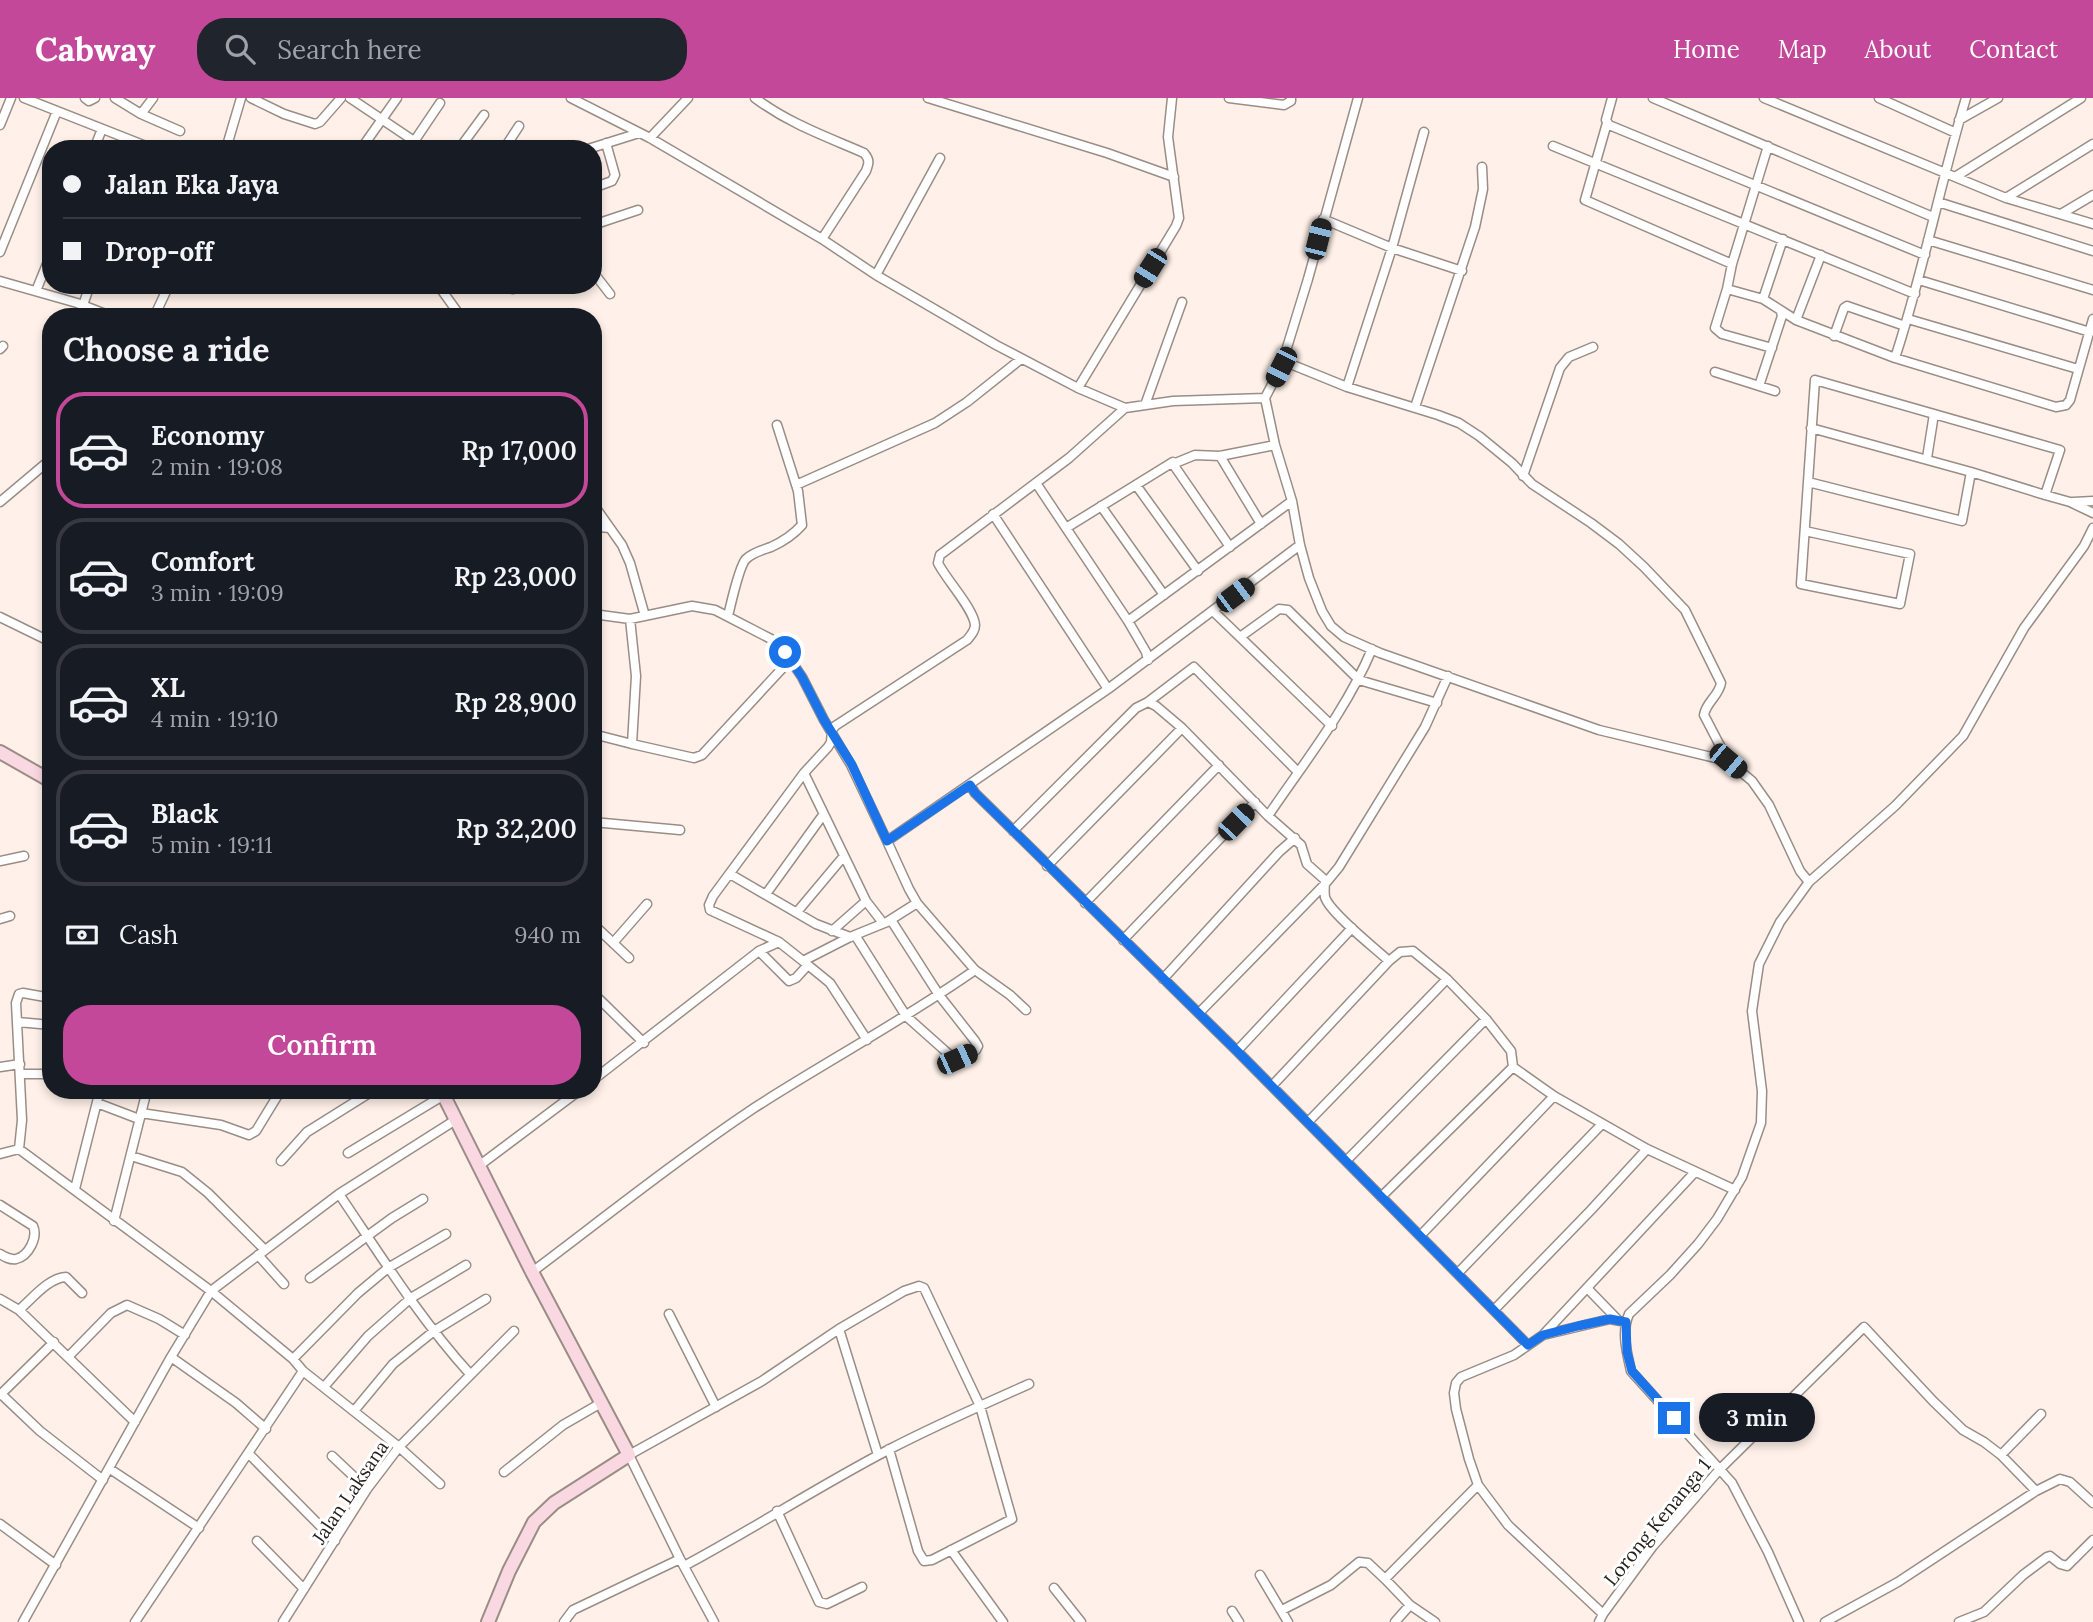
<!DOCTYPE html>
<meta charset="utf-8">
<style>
body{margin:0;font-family:Lora,serif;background:#20242c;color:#f1f3f6;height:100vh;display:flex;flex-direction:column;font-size:26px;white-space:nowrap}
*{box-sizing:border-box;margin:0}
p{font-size:23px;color:#9ea1a6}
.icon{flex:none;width:38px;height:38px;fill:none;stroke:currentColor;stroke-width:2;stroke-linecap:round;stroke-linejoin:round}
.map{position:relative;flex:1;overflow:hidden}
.details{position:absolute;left:42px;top:210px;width:560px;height:791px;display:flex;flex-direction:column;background:#171b24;border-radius:28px;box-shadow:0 4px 10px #0003}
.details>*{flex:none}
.banner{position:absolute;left:42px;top:42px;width:560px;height:154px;border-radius:28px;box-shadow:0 4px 10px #0003;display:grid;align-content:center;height:154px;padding:0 21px;background:#171b24}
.end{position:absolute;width:32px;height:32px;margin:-16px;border:9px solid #1a73e8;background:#fff;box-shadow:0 0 0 4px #fff}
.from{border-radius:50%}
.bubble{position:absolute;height:49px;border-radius:24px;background:#171b24;box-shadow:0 4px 10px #0003;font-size:23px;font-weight:600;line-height:49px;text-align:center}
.car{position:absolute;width:21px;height:42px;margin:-21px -10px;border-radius:9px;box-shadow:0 0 5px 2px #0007;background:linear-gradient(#222 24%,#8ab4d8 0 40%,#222 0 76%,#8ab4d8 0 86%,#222 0)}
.banner b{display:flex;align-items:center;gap:24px;height:66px;font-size:26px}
.banner b+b{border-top:2px solid #363941}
.banner i{width:18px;height:18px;background:#f1f3f6}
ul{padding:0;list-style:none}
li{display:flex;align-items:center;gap:21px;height:116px;margin:0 14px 10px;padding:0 7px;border:4px solid #363941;border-radius:28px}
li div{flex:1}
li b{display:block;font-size:26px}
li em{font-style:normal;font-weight:600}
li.current{border-color:#c34899}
li>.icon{width:63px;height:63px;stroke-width:1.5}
h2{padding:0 21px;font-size:32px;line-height:84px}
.pay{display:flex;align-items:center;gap:18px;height:77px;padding:0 21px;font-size:26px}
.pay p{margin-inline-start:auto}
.cta{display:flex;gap:14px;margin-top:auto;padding:14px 21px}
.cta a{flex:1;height:80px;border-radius:28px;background:#c34899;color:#fff;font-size:28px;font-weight:600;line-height:80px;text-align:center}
header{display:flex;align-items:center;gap:42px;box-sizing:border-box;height:98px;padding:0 35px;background:#c34899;color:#fff}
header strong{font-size:33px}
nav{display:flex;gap:38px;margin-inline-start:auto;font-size:24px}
.search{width:490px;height:63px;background:#20242c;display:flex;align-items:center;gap:18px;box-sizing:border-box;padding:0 24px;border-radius:28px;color:#9ea1a6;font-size:26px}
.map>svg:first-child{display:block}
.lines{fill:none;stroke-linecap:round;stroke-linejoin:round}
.street-casing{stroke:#9a8d86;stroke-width:11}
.secondary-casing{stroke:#9a8d86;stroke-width:16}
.street{stroke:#fff;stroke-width:8}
.secondary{stroke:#fad8e2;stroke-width:12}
.route{stroke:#1a73e8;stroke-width:9}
.labels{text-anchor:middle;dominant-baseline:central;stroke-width:6;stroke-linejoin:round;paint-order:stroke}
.street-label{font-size:19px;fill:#25201d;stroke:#fff}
</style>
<header>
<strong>Cabway</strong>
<div class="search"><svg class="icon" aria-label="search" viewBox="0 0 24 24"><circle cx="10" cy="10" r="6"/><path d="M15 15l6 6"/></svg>Search here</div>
<nav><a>Home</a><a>Map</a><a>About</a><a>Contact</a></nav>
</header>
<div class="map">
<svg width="2093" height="1524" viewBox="0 0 2093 1524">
<rect width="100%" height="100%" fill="#fff1e9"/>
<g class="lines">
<defs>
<path id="street" d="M24,0l122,48 -1,3
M85,0l4,3 6,-3
M115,0l26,16 39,17
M251,0l33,16 31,10 5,-2 21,-24
M350,0l76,51
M571,0l79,40 172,101 54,36 120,70 82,43
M755,0c35,26 70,38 109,55 6,7 5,10 2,18l-44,68
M928,0l179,55 67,24
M1172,0l-4,39 11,81 -3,8 -98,162 47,20 48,-7 92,-3 10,47 17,56 8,44 9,33 13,33 9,15 13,11 36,16 219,77 129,31 24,20 17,24 31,66 9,11
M1229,0l55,7 7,-4v-3
M1612,0l-6,22 3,5 316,130
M1653,0l280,119
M1764,0l191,79 126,-79
M1879,0l77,35
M141,16l12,-16
M1959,22l39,-22
M1607,25l-22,77 147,64
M0,27l11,-27
M650,40l38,-40
M1553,48l362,148
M1768,48l-36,118 -5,25 -12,39 7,6 50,14
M314,50l1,1
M94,51l8,-20
M226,51l15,-51
M361,51l36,-51
M409,51l31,-46
M459,51l25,-34
M504,51l15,-23
M588,51l51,-16
M1955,79l51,21 87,26
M593,90l19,-7 3,-6 -9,-32
M2006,100l87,-54
M1938,104l155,49
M2061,116l32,-19
M1323,121l69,29 70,23
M593,127l45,-15
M1783,141l-20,60 33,21
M1928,142l165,50
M0,154l57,-141
M1821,157l-25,65 99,38 161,49 10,-2 4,-5 23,-81
M593,174l17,22
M876,177l64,-117
M1919,182l171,52
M0,183l77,22 36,14
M438,187l23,32
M505,187l8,4
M1727,191l36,10
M36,193l15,-37
M83,207l7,-20
M154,219l15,-32
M1908,221l170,50
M1834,238l10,-28 3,-2 58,20
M0,251l3,-3
M1895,260c28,-85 45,-174 71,-260
M1283,263l64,26 91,28 21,8 20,13 33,27 20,21 59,39 28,21 25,23 41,43 36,73c-2,13 -15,19 -17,32l24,46
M1715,274l60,19
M1759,288l23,-70 -1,-4
M1347,289l45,-139 32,-116
M1265,300l16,-31 27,-88 50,-181
M1145,307l37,-103
M1415,309l60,-180 8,-38 -1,-22
M1220,358l41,68
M1927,360l7,-44
M1173,366l57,83
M1971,374l74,23
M1523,378l37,-108 9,-11 24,-10
M1808,384l154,39 9,-49 -160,-44
M1036,385l92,138 18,31 2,8
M796,387l139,-62 32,-21 54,-43
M1136,387l62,86
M0,404l51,-43
M2073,404l20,-1
M593,406l29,41 8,18 15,53
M1101,408l63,89
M993,416l115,175
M1066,430l107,-66v2l22,-9 25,1 55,-11
M593,431l7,-2 9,1
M1805,433l105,23 -10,50 -99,-20 14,-204 245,70 -15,45 25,7 23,11
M1213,513l119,115
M593,516l37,5 62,-13 23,4 56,29 14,13 17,25 22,43 27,45 36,76 221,-152 192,-144
M728,518c3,-12 11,-50 18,-57 7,-7 17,-9 25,-12 11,-5 23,-13 31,-22l-4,-34 -21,-66
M0,519l51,25
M630,521l6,57 -4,68 62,14 8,-3 88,-95
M1128,523l164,-120
M1240,539l39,-28 9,1 71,70 78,23
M1148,604l46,-35 104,105
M593,636l39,10
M804,675l62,128 17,22
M970,687l5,8 262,258 291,294
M1268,718c37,-55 78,-105 104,-167
M593,724l87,8
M1013,733l123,-123 12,-6 8,4 26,22 86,88 33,29 6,19 18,16c0,5 -1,11 0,17 4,15 51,52 64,64
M887,743l22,48 8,14 58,67 35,25 16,15
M0,763l24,-5
M1047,768l135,-138
M730,776l86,50 34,13
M766,796l57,-79
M1085,805l134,-138
M797,814l47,-56
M0,821l10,-3
M593,826l36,34
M832,833l34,-30
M855,837l51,81 46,41 5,1 19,-8 2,-4 -3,-5 -36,-46 -48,-75
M1123,842l132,-138
M779,844l-69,-32 -1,-5 4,-9 91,-123 24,-26 3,-5 1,-12 3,-4 132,-86c4,-5 8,-9 8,-15 -1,-16 -30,-47 -37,-62l2,-8 129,-97 56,-50
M613,845l34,-39
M759,853l30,30 7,-3 11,-12
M803,863l27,22 37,57
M1163,881l116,-127 16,-14
M593,895l51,50
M1199,915l126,-129 14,-17 86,-140 23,-51
M18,924l33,3
M1237,953l115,-123
M0,969l20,-3
M1513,969l41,29
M21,976h30
M593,982l166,-129 20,-9 24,19 47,-24 37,-15 30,-19
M1272,988l117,-125 11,-9 13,-1 34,28 39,40 25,32 2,16 -132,130
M97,1005l42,16
M141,1015l80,12 28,10 7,-4 25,-41
M1308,1024l139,-143
M19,1051l3,-29 -6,-117 3,-9 4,-1 28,5
M348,1055l96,-58
M0,1056l19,-5 192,142 82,68 10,12 96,76 41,37
M131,1058l51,16 26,21 56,56
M281,1063l26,-29 67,-42
M1346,1063l140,-142
M480,1067l100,-75
M75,1091l25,-99
M339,1096c42,62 81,125 131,180
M0,1107l33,21c5,11 -4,30 -17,33 -6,1 -11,-2 -16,-5
M114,1123l33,-131
M1420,1138l134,-140 93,53 88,41
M258,1157l26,29
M532,1174c73,-55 146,-113 222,-164 73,-47 150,-88 221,-138
M1458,1175l144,-149
M310,1180l82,-60 31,-19
M1587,1190l31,32
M0,1201l19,11 116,112
M19,1212c13,-11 29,-32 47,-33l16,16
M1494,1212l97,-100 56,-61
M669,1216l47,93
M839,1231l39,126
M1543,1237l152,-163
M69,1258l42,-43 16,-8 32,14 26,16
M171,1259l65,46 30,26
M293,1261l65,-66 30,-25 58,-34
M324,1289l44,-51 43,-38 55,-33
M1,1296l39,37 63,49
M0,1297l54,-53
M354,1313l39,-47 41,-33 52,-32
M249,1356l86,87
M2001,1357l40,-41
M332,1358l35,33
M110,1371l89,59
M504,1374l59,-47 38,-22
M777,1413l42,91 8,2 35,-17
M0,1426l56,41
M257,1443l47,48
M951,1452l52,72
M684,1468c69,-37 135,-80 204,-116 46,-24 94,-45 141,-66
M1260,1477l28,47
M1054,1490l27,34
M1282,1512l49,-25 28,-23 9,1 17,16
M1232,1513l7,11
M1603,1516l-95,-89 -30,-40 -9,-26 -13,-50 -2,-16 2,-10 5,-6 53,-22 29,-20 67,-16 16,3
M23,1524l148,-265 40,-66 128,-97 118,-75
M135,1524l168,-251
M283,1524l84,-133 32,-42 115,-116
M564,1524l9,-12 107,-51
M714,1524l-34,-63 -51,-104 133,-74 77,-52 65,-38 15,-5 5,2 56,118 32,113 -80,41 -8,1 -6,-10 -29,-102
M1395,1524l15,-17
M1435,1524l-25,-17 -25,-26 93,-94
M1599,1524l4,-8 50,-68 67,-77 144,-142 69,74 30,29 21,12 17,13 35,36
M1799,1524l-31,-70 -36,-69 -101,-112c-4,-18 -10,-39 -2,-57l41,-39 28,-31 19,-25 25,-42 19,-54 1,-32 -10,-80 7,-47 21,-42 29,-40 86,-76 68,-70 61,-108 60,-82 9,-18
M1825,1524l73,-40 138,-91 24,-12 10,3 23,21
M1959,1524l25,-10 39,-37 24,-18 3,-1 10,8 7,2 26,-26"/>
<path id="secondary" d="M0,654l51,29
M441,992l91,182 97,183 -75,48 -20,19 -25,49 -21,51"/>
</defs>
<use href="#street" class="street-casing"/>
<use href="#secondary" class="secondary-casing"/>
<use href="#street" class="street"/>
<use href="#secondary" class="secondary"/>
</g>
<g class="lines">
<path class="route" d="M785,554l17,25 22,43 28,45 35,76 83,-56 5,8 262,258 291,294 15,-10 35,-9 32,-7 16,3 1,30 5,19 42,47"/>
</g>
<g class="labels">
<g class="street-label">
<text transform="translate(350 1394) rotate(-56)">Jalan Laksana</text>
<text transform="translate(1657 1424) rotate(-51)">Lorong Kenanga 1</text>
</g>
</g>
</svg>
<i class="end from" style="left:785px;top:554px"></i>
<i class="end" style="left:1674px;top:1320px"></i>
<div class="bubble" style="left:1699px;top:1295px;width:116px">3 min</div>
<i class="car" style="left:1318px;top:141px;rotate:14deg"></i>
<i class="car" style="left:1150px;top:170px;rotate:212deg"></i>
<i class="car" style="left:1281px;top:269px;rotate:207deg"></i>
<i class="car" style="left:1235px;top:497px;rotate:53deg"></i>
<i class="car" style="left:1728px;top:663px;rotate:130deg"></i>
<i class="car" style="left:1236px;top:724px;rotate:44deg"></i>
<i class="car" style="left:957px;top:961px;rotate:66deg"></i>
<div class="banner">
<b><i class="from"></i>Jalan Eka Jaya</b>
<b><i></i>Drop-off</b>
</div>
<section class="details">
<h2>Choose a ride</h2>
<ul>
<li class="current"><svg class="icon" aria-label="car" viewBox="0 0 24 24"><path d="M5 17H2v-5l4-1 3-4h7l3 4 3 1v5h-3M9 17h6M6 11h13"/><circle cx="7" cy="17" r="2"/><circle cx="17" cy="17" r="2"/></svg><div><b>Economy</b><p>2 min · 19:08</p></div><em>Rp 17,000</em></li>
<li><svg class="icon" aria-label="car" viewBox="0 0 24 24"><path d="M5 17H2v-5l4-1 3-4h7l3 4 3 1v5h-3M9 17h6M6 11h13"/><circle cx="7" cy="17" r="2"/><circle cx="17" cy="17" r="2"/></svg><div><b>Comfort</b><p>3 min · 19:09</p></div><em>Rp 23,000</em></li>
<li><svg class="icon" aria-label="car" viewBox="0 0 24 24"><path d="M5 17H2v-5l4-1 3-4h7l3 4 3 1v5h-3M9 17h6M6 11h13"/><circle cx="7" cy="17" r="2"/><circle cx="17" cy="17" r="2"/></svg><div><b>XL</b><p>4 min · 19:10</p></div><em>Rp 28,900</em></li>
<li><svg class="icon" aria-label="car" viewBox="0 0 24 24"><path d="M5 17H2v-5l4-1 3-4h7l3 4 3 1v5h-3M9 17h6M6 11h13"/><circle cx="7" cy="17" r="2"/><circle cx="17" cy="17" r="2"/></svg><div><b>Black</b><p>5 min · 19:11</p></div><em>Rp 32,200</em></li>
</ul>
<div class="pay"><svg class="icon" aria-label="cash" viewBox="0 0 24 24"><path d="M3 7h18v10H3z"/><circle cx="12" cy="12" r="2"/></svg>Cash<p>940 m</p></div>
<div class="cta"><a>Confirm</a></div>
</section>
</div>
